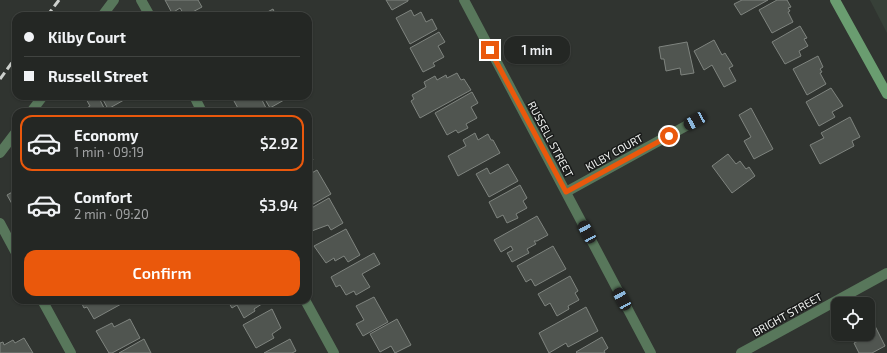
<!DOCTYPE html>
<meta charset="utf-8">
<style>
body{margin:0;font-family:"Exo 2",sans-serif;background:#2c2f2c;color:#f1f3f6;height:100vh;display:flex;flex-direction:column;font-size:15px;white-space:nowrap}
*{box-sizing:border-box;margin:0}
p{font-size:13px;color:#a3a5a6}
.icon{flex:none;width:22px;height:22px;fill:none;stroke:currentColor;stroke-width:2;stroke-linecap:round;stroke-linejoin:round}
.map{position:relative;flex:1;overflow:hidden}
.drawer{position:absolute;left:12px;top:108px;width:300px;height:196px;display:flex;flex-direction:column;background:#242724;border-radius:12px;box-shadow:0 1px 3px #0004,0 0 0 1px #414441}
.drawer>*{flex:none}
.banner{position:absolute;left:12px;top:12px;width:300px;height:88px;border-radius:12px;box-shadow:0 1px 3px #0004,0 0 0 1px #414441;display:grid;align-content:center;height:88px;padding:0 12px;background:#242724}
.tools{position:absolute;left:831px;top:297px;display:grid;gap:8px}
.tools a{display:grid;place-items:center;width:44px;height:44px;border-radius:8px;background:#242724;box-shadow:0 1px 3px #0004,0 0 0 1px #414441;font-size:20px}
.end{position:absolute;width:18px;height:18px;margin:-9px;border:5px solid #ea580c;background:#fff;box-shadow:0 0 0 2px #fff}
.from{border-radius:50%}
.bubble{position:absolute;height:28px;border-radius:12px;background:#242724;box-shadow:0 1px 3px #0004,0 0 0 1px #414441;font-size:13px;font-weight:600;line-height:28px;text-align:center}
.car{position:absolute;width:12px;height:24px;margin:-12px -6px;border-radius:5px;box-shadow:0 0 3px 1px #0007;background:linear-gradient(#222 24%,#8ab4d8 0 40%,#222 0 76%,#8ab4d8 0 86%,#222 0)}
.banner b{display:flex;align-items:center;gap:14px;height:38px;font-size:15px}
.banner b+b{border-top:1px solid #414441}
.banner i{width:10px;height:10px;background:#f1f3f6}
ul{padding:7px 0 0;list-style:none}
li{display:flex;align-items:center;gap:12px;height:56px;margin:0 8px 6px;padding:0 4px;border:2px solid transparent;border-radius:12px}
li div{flex:1}
li b{display:block;font-size:15px}
li em{font-style:normal;font-weight:600}
li.on{border-color:#ea580c}
li>.icon{width:36px;height:36px;stroke-width:1.5}
.cta{display:flex;gap:8px;margin-top:auto;padding:8px 12px}
.cta a{flex:1;height:46px;border-radius:12px;background:#ea580c;color:#fff;font-size:16px;font-weight:600;line-height:46px;text-align:center}
.map>svg:first-child{display:block}
.built{fill:#374038}
.building{fill:#505550;stroke:#7f847f}
.lines{fill:none;stroke-linecap:round;stroke-linejoin:round}
.minor{stroke:#58775b;stroke-width:10}
.secondary{stroke:#6a9d70;stroke-width:10}
.rail{stroke:#cdd0cd;stroke-width:3;stroke-dasharray:8 4;stroke-linecap:butt}
.route{stroke:#ea580c;stroke-width:5}
.labels{text-anchor:middle;dominant-baseline:central;stroke-width:3;stroke-linejoin:round;paint-order:stroke}
.street-label{font-size:11px;fill:#eff1ef;stroke:#191b1a}
</style>
<div class="map">
<svg width="887" height="353" viewBox="0 0 887 353">
<rect width="100%" height="100%" fill="#303430"/>
<path class="built" d="M870,0h17v33z"/>
<path class="building" d="M165,0h33l4,7 -17,9 -5,-8 -8,5z
M386,0h22v1l-16,9z
M742,0h26l-27,15 -7,-11z
M777,0h10l4,7 -3,1 2,3 -2,1 5,10 -21,11 -13,-23z
M273,9l3,7h-16z
M411,10l3,6 7,-4 5,10 6,-3 5,10 -27,15 -14,-26z
M800,26l7,12 -3,1 4,7 -9,5 2,5 -16,8 -13,-22z
M439,32l6,10 -7,4 6,11 -11,6 2,3 -12,6 -13,-24z
M714,40l8,15 3,-2 8,13 -4,2 7,13 -12,6 -12,-22 -8,5 -10,-19z
M687,42l7,31 -13,2 -1,-7 -14,3 -2,-12h-3l-2,-12z
M818,56l5,11 -3,2 2,3 -2,1 6,11 -19,11 -14,-26z
M457,73l4,7 3,-1 7,11 -51,28 -9,-17 3,-2 -2,-4 14,-8 -2,-5 11,-6 2,4 9,-5 1,3z
M831,88l12,18 -11,6 3,5 -16,9 -13,-24z
M472,92l6,11 -7,4 6,11 -11,6 2,4 -10,5 -2,-3 -9,5 -12,-22z
M92,96h6l8,16h-26l10,-6 -4,-7z
M101,96h30l-23,13z
M241,96h19l7,14 -4,2h-23l-6,-11z
M263,96h28l-21,12z
M751,108l22,41 -19,10 -10,-18 7,-4 -12,-22z
M850,117l10,20 -8,4 2,5 -34,18 -10,-19 14,-7 -3,-5z
M475,133l3,7 10,-6 3,6h2l7,13 -42,23 -10,-20 18,-10 -3,-6z
M308,150l5,10 -5,3z
M728,154l8,10 4,-3 6,8 3,-2 6,9 -23,17 -20,-27z
M508,164l10,17 -29,16 -13,-23 11,-6 3,6z
M317,170l14,24 -23,13v-32z
M520,185l7,13 -4,3 4,7 -11,6 2,4 -11,5 -4,-8 -6,3 -8,-16z
M16,190v21l-9,-16z
M329,198l14,25 -12,7 -3,-5 -19,7 -1,-22z
M537,216l11,19 -11,6h-3l2,3 -9,5 2,4 -17,9 -5,-9 6,-3 -2,-4 -10,6 -7,-12z
M346,229l14,26 -12,7 -4,-6 -9,5 -1,-3 -8,5 -12,-17z
M553,246l13,23 -31,17 -4,-7 -5,3 -9,-16z
M374,253l6,11 -18,10 8,13 -14,8 -2,-4 -8,4 -6,-10 -4,2 -5,-10z
M570,276l8,15 -3,2 4,7 -11,6 1,3 -12,7 -7,-13 -5,3 -7,-12z
M374,297l14,25 -25,14 -7,-12 8,-4 -8,-14z
M80,300h42l1,3 -29,16 -7,-12 -3,1z
M227,300h37l1,2 -11,7 1,2 -11,7 -7,-13 -5,3z
M586,307l12,24 -30,16 -2,-4 -17,10 -10,-20z
M272,309l9,19 -9,6 2,4 -18,10 -13,-23z
M130,319l10,19 -28,15h-3l-13,-22 16,-8 2,4z
M397,319l14,26 -16,8 -4,-7 -11,6 -10,-18z
M873,322l12,24 -13,7h-13l-5,-10 6,-3 -4,-6h12v-10z
M602,337l6,11 -4,3 1,2h-28l-1,-1z
M24,338l9,15h-33v-10l3,-1 1,3 9,-5 2,3z
M144,339l7,14h-32z
M290,339l6,12 -4,2h-28z"/>
<g class="lines">
<path class="minor" d="M141,0l9,16
M464,0l187,353
M102,16l12,-16
M194,96l8,16
M31,112l12,-16
M0,153l16,-21
M566,192l129,-71
M0,223l16,30
M42,300l29,53
M305,300l29,53
M741,353l146,-80"/>
<path class="secondary" d="M835,0l52,94"/>
<path class="rail" d="M47,16l12,-16
M0,79l16,-22"/>
</g>
<g class="lines">
<path class="route" d="M490,50l76,142 103,-56"/>
</g>
<g class="labels">
<g class="street-label">
<text transform="translate(551 139) rotate(62)">RUSSELL STREET</text>
<text transform="translate(614 152) rotate(-29)">KILBY COURT</text>
<text transform="translate(787 314) rotate(-29)">BRIGHT STREET</text>
</g>
</g>
</svg>
<div class="tools">
<a><svg class="icon" aria-label="locate" viewBox="0 0 24 24"><circle cx="12" cy="12" r="6"/><path d="M12 2v4M12 18v4M2 12h4M18 12h4"/></svg></a>
</div>
<i class="end from" style="left:669px;top:136px"></i>
<i class="end" style="left:490px;top:50px"></i>
<div class="bubble" style="left:504px;top:36px;width:66px">1 min</div>
<i class="car" style="left:695px;top:121px;rotate:241deg"></i>
<i class="car" style="left:587px;top:232px;rotate:332deg"></i>
<i class="car" style="left:622px;top:299px;rotate:332deg"></i>
<div class="banner">
<b><i class="from"></i>Kilby Court</b>
<b><i></i>Russell Street</b>
</div>
<section class="drawer">
<ul>
<li class="on"><svg class="icon" aria-label="car" viewBox="0 0 24 24"><path d="M5 17H2v-5l4-1 3-4h7l3 4 3 1v5h-3M9 17h6M6 11h13"/><circle cx="7" cy="17" r="2"/><circle cx="17" cy="17" r="2"/></svg><div><b>Economy</b><p>1 min · 09:19</p></div><em>$2.92</em></li>
<li><svg class="icon" aria-label="car" viewBox="0 0 24 24"><path d="M5 17H2v-5l4-1 3-4h7l3 4 3 1v5h-3M9 17h6M6 11h13"/><circle cx="7" cy="17" r="2"/><circle cx="17" cy="17" r="2"/></svg><div><b>Comfort</b><p>2 min · 09:20</p></div><em>$3.94</em></li>
</ul>
<div class="cta"><a>Confirm</a></div>
</section>
</div>
